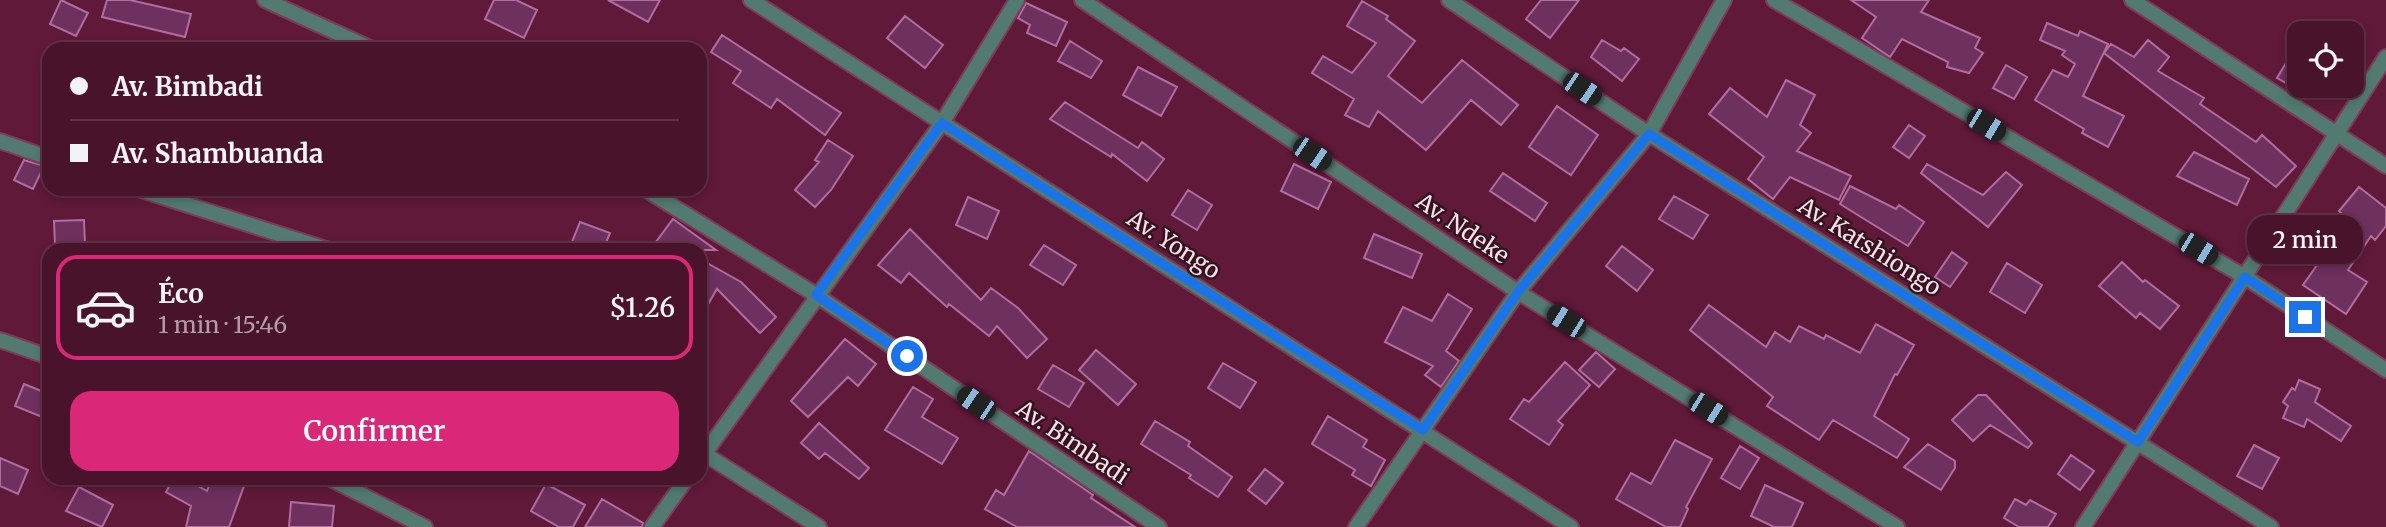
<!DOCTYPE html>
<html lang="fr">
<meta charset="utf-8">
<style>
body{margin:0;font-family:Merriweather,serif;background:#522037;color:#f1f3f6;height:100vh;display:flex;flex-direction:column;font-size:26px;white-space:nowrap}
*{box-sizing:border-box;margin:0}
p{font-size:23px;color:#b19ea9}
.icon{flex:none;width:38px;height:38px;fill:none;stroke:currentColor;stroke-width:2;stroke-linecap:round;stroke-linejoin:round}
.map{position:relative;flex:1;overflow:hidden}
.side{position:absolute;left:42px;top:243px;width:665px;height:242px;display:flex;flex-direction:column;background:#48132b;border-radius:21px;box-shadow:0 4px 10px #0003,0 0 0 2px #603247}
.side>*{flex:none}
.guide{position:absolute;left:42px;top:42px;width:665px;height:154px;border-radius:21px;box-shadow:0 4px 10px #0003,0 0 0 2px #603247;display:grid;align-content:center;height:154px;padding:0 28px;background:#48132b}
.fabs{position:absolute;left:2287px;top:21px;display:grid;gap:14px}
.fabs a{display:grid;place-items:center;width:77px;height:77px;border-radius:14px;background:#48132b;box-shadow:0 4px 10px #0003,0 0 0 2px #603247;font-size:35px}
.end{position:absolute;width:32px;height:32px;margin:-16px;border:9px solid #1a73e8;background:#fff;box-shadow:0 0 0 4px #fff}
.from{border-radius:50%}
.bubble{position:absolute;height:49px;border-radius:21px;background:#48132b;box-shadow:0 4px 10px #0003,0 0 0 2px #603247;font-size:23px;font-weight:600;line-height:49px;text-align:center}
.car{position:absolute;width:21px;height:42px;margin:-21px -10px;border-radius:9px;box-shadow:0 0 5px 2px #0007;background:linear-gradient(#222 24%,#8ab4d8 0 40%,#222 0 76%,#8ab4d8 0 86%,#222 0)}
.guide b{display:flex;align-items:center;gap:24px;height:66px;font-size:26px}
.guide b+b{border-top:2px solid #603247}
.guide i{width:18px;height:18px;background:#f1f3f6}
ul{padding:12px 0 0;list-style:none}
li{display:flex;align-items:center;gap:21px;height:105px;margin:0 14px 10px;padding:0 14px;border:4px solid transparent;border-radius:21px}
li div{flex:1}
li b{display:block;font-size:26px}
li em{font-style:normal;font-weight:600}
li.current{border-color:#db2777}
li>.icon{width:63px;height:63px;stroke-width:1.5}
.action{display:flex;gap:14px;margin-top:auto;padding:14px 28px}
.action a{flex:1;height:80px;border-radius:21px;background:#db2777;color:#fff;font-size:28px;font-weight:600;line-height:80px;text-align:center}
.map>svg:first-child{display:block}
.building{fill:#6d305f;stroke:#b06d9f;stroke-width:2}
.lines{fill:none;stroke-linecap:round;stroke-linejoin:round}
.minor-casing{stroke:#7c3c58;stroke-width:18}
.minor{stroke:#527a70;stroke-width:14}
.route{stroke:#1a73e8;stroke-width:9}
.labels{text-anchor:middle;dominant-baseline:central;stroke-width:5;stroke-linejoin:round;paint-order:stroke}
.street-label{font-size:23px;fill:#fadee7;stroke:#321320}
</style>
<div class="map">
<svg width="2386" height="527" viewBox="0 0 2386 527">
<rect width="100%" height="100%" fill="#601939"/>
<path class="building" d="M61,0l27,13 -12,23 -26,-12z
M107,0h23l61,14 -6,23 -83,-20z
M494,0h22l21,10 -13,28 -39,-19z
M608,0h52l-12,22z
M1541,0h38l-29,38 -24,-19z
M1851,0h78l-8,12 59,26 -5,10 8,5 -14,20 -22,-6 1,-5 -46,-23 -12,18 -28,-19 14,-21z
M1362,1l26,15 -2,3 29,22 -27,35 34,27 40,-43 56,45 -17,20 -30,-25 -45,50 -48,-39 -9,16 -24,-12 9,-16 -42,-26 11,-17 29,17 24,-30 -29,-17z
M1026,3l41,19 -11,24 -29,-13 3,-8 -12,-7z
M905,16l38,29 -18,23 -38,-30z
M2047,23l31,13 2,-5 28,13 -25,52 41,20 -16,31 -26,-14 2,-4 -49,-29 18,-30 15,7 7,-13 -13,-9 3,-4 -25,-11z
M722,35l119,78 -16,22 -48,-36 -6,9 -38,-25 8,-12 -30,-19z
M1602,40l19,11 3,-3 15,11 -17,22 -31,-24z
M2148,40l21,17 -11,14 46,27 -4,6 56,38 6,-7 34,31 -20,21 -172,-134 7,-9 23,13z
M2300,40v51l-23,-13z
M1070,41l32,20 -11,17 -33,-17z
M2006,65l21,12 -13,22 -21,-11z
M1138,67l39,20 -16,29 -38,-21z
M1786,80l29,15 -15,30 11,8 -14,18 54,25 -12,24 -49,-23 -17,22 -25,-20 16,-22 -55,-43 21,-26 37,29z
M1065,102l73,46 4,-6 22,17 -17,22 -35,-27 -1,3 -61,-38z
M1557,106l41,29 -27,40 -42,-28z
M1909,125l16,11 -16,22 -16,-11z
M828,140l25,16 -22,34 -16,17 -20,-17 24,-28 -4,-2z
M2194,152l55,27 -12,26 -60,-29z
M24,160l20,6 -11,23 -19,-9z
M1294,164l37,18 -13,27 -37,-18z
M1927,164l56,31 23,-23 16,13 -34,42 -67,-54z
M1503,173l44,30 -12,18 -45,-30z
M1850,186l46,23 3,-4 25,17 -16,24 -68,-42z
M2359,187l27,21v18l-11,14 -4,-4 -23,34 19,12 -21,32 -43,-29 19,-27 -6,-3 27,-40 -4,-4z
M1188,190l24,15 -15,25 -25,-15z
M1674,196l34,19 -15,24 -34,-20z
M968,197l31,14 -12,28 -31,-14z
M673,219l43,31h-66z
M84,220l1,25 -30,1 -1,-25z
M580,222l30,11 -7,17h-11l-20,-8z
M910,229l71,71 10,-12 27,20 29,31 -20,19 -30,-32 -8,10 -40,-32 -2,3 -38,-34 -8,10 -23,-18z
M1374,234l48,20 -10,24 -48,-20z
M1044,245l32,20 -13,20 -33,-20z
M1622,246l31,24 -16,21 -31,-25z
M1952,252l15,11 -17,24 -15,-10z
M700,259l41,23 35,35 -16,16 -43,-44 -17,29z
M2122,262l21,20 2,-2 34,26 -19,23 -20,-16 -4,5 -37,-32z
M2007,263l35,22 -17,28 -35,-21z
M1448,294l24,15 -26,42 13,10 -18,26 -16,-12 8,-9 -48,-24 18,-35 29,14z
M1709,305l57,42 9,-15 15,10 9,-16 25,13 2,-4 34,18 16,-29 38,21 -17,30 -2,-1 -21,42 35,23 -12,19 -64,-38 -14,20 -52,-34 6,-9 -83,-67z
M845,339l31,25 -18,22 -10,-9 -40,40 -17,-16z
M1096,350l40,34 -18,21 -39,-35z
M1596,352l19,17 -16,18 -20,-17z
M1565,362l25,23 -32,36 5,4 -14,20 -39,-26 14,-20 5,3z
M1223,363l33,19 -16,26 -32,-20z
M1053,365l31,18 -15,24 -31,-18z
M2299,380l21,9 -5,13 36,24 -10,15 -34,-22 -3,8 -21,-9 5,-12 -5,-4 9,-14 3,2z
M24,384l25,10 -7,23 -27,-11z
M913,387l20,12 -11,18 36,21 -16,26 -57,-34z
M1978,395h8l46,48 -4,5 -38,-23 -17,16 -21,-21z
M1328,416l39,24 -4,7 22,13 -14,26 -19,-11 3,-5 -43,-26z
M1155,421l35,21 -2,4 44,31 -14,20 -29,-19 2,-3 -50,-31z
M819,423l50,45 -10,11 -34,-26 -6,6 -18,-16z
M1675,440l37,19 -26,48 2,2 -8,18h-14l-50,-28 15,-26 20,11z
M1928,444l27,17v7l-14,22 -37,-23z
M2254,445l25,13 -17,31 -25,-13z
M1740,446l19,12 -19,31 -19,-11z
M1029,451l64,44 -2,3 44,29h-118l-32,-18 11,-19 8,5z
M2071,455l23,16 -14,19 -22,-16z
M0,458l28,12 -10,24 -18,-8z
M1265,469l18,14 -17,21 -18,-14z
M174,478h10l23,13 5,-13h35l-18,49h-43l5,-21 -25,-14z
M546,484l39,21 -12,22h-14l-28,-16z
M1765,485l38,18 -11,24h-18l-23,-11z
M79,487l34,18 -11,22 -36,-16z
M602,499l41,24 -1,4h-57z
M2015,499l11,6 4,-5 26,14 -8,13h-29l-15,-9z
M291,502l43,4 -2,21h-43z"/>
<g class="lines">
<defs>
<path id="minor" d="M265,0l107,49
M751,0l820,527
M1082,0l436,292 379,235
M1449,0l200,134 622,393
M1774,0l471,277 141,93
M2132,0l254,166
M0,141l49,17
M138,189l191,61
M645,189l171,106 343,232
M0,340l49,17
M700,451l119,76
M700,460l242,-337 75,-123
M329,478l96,49
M652,527l35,-49
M1356,527l162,-235 131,-158 75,-134
M2083,527l303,-470"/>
</defs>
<use href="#minor" class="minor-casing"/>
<use href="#minor" class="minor"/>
</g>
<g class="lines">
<path class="route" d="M907,356l-91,-61 126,-172 481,307 95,-138 131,-158 489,308 107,-165 60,40"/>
</g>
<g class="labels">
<g class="street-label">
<text transform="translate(1463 228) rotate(34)">Av. Ndeke</text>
<text transform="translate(1174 244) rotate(33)">Av. Yongo</text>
<text transform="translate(1870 246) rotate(32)">Av. Katshiongo</text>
<text transform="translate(1073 442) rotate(34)">Av. Bimbadi</text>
</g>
</g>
</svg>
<div class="fabs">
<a><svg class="icon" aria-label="locate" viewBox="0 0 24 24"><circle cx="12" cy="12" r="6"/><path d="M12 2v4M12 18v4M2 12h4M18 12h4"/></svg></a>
</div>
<i class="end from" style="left:907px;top:356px"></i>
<i class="end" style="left:2305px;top:317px"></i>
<div class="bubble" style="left:2247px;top:215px;width:116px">2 min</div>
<i class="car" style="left:1582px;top:89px;rotate:124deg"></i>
<i class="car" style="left:1986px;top:125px;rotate:121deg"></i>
<i class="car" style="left:1312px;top:154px;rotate:124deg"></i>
<i class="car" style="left:2198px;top:249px;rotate:121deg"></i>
<i class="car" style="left:1566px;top:321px;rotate:302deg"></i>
<i class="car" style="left:976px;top:403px;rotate:304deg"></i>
<i class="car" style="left:1708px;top:409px;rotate:122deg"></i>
<div class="guide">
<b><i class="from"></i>Av. Bimbadi</b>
<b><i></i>Av. Shambuanda</b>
</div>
<section class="side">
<ul>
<li class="current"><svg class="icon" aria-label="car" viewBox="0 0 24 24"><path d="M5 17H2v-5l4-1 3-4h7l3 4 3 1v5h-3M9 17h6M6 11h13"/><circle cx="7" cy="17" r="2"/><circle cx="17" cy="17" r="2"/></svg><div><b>Éco</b><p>1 min · 15:46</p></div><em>$1.26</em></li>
</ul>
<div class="action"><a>Confirmer</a></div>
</section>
</div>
